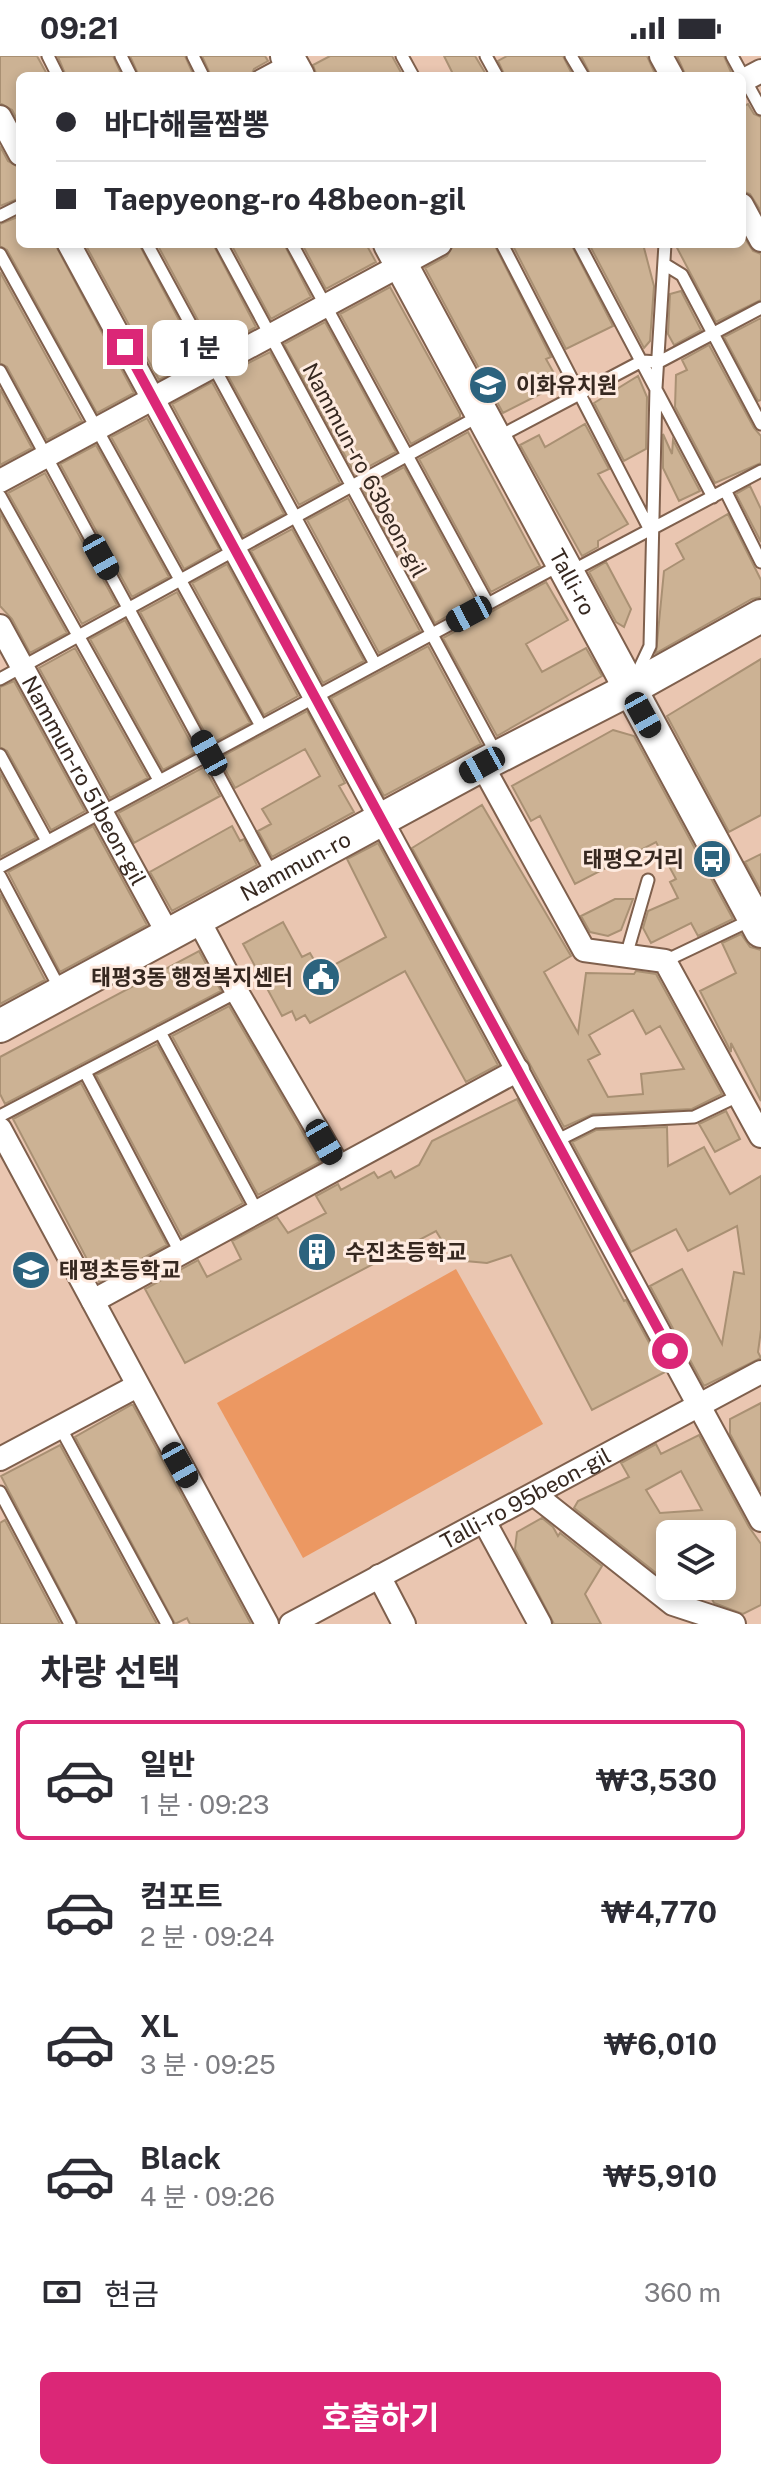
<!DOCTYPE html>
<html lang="ko">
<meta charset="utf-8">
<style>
body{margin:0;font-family:"Public Sans","Noto Sans KR",sans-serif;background:#f2f2f3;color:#2b2b33;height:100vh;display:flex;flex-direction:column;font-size:30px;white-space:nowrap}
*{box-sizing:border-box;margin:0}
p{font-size:26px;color:#7c7c81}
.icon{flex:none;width:44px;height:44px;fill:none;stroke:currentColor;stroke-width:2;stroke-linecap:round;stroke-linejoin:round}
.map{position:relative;height:1568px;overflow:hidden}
.drawer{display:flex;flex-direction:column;background:#fff;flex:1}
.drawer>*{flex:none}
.hud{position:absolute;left:16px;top:16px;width:730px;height:176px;border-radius:12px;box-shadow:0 4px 12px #0003;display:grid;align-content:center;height:176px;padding:0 40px;background:#fff}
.fabs{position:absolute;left:656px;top:1464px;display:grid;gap:16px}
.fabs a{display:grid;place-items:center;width:80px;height:80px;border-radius:12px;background:#fff;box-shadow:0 4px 12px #0003;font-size:40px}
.end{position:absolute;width:36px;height:36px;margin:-18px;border:10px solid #db2777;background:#fff;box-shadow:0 0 0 4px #fff}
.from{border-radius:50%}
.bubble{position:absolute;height:56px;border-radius:12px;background:#fff;box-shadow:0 4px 12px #0003;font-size:26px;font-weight:700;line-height:56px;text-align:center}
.car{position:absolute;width:24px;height:48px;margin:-24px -12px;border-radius:10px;box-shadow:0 0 6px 2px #0007;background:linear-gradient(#222 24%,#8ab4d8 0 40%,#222 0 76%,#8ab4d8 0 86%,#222 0)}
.hud b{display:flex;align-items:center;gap:28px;height:76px;font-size:30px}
.hud b+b{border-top:2px solid #e1e1e2}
.hud i{width:20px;height:20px;background:#2b2b33}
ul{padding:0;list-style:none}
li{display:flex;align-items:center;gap:24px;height:120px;margin:0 16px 12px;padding:0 24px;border:4px solid transparent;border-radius:12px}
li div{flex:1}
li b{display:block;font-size:30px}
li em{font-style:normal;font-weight:700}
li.active{border-color:#db2777}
li>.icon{width:72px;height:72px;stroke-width:1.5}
h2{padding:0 40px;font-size:36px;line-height:96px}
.pay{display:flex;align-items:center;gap:20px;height:88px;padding:0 40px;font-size:30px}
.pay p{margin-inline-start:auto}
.button{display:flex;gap:16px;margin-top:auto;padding:16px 40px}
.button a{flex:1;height:92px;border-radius:12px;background:#db2777;color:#fff;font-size:32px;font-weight:700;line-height:92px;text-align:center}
.status{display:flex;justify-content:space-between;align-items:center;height:56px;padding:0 40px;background:#fff;direction:ltr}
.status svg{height:22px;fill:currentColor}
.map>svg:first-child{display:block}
.green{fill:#ec9862}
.building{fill:#ccb294;stroke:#a99073;stroke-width:2;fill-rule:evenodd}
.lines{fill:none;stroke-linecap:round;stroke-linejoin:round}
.lane-casing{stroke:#7f604d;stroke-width:15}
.street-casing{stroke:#7f604d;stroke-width:26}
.secondary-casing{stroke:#7f604d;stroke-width:36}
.lane{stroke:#fff;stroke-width:11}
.street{stroke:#fff;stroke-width:22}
.secondary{stroke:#fff;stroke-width:32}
.route{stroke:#db2777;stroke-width:10}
.labels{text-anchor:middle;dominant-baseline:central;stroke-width:6;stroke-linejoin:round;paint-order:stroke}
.poi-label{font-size:22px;font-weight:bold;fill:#362820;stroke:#feebe0;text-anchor:start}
.street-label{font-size:22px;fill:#362820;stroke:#feebe0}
</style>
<div class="status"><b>09:21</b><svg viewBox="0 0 49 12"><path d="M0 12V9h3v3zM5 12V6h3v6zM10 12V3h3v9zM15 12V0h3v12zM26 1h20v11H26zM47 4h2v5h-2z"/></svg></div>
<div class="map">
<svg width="761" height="1568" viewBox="0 0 761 1568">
<rect width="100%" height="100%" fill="#eac6b1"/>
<path class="green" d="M456,1213l87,155 -240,134 -86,-155z"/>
<path class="building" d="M0,0h37l11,20h-28v49l-8,-15 -12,-7z
M113,0l9,20h-56l-8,-19z
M130,0h55l9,20h-55z
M202,0h63l3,5 -14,8 -3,7h-40z
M330,0h62l11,20h-86l-4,-11z
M444,0h31l12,20h-33z
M507,0h56l10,20h-68l-7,-15z
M581,0h66l9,20h-65z
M677,0h47l7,16 -2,4h-43z
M748,48l6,10 7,3v94l-11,-17 -8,-3v-84z
M0,90l8,15 12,7v30l-20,8z
M20,160v28h35l79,149 -37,20 -90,-163 -7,-4v-22z
M742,178l11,17 8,3v46l-45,22 -41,-78h67z
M85,188h54l60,114 -40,22z
M157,188h56l43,83 -42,23z
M231,188h53l27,53 -40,22z
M302,188h64l10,18 -50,27z
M454,188h40l57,113 -5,2 14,25 -57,29 -78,-145 22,-12z
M512,188h59l42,82 -47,23z
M589,188h54l11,42 -4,55 -6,7z
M0,216l82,149 -35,19 -40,-73 -7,-4z
M390,231l70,127v3l-49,27 -71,-130z
M681,235l20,39 -27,15 -6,-11 2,-40z
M761,262v82l-3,1 -34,-64z
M325,266l71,130 -41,22 -71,-130z
M709,289l45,83 7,8v27l-46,20 -40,-76 1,-32 11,-5 -5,-10z
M270,296l70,131 -41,22 -72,-131z
M638,320l9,21 -1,52 -22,12 -30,-58z
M212,326l72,132 -41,22 -71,-132z
M0,333l32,59 -32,17z
M147,362l72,131 -35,20 -73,-132z
M585,368l24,45 -11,5 30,50 -30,17v6l-16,9 -62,-111 19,-10 6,12z
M468,376l72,134 -49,26 -72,-133z
M663,378l9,20 1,-14 27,51 -21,10 -16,-33z
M96,389l73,132 -37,20 -72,-133z
M404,411l72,133 -41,23 -72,-134z
M45,417l72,132 -35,19 -74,-131z
M750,430l11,23v33l-25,-48z
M348,442l72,133 -41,22 -72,-133z
M0,457l67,120 -37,20 -18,-34 -12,-13z
M728,458l33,66v17l-9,2 -96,54 8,-82 20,-12 -8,-15z
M292,473l72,132 -41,22 -72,-132z
M606,506l25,47 -7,18 -8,-5 -27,-50z
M227,508l71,132 -34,19 -72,-132z
M546,526l22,38 -42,24 16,28 44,-24 16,28 -105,60 -54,-98z
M177,536l73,131 -39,21 -71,-132z
M125,564l71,132 -33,18 -73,-131z
M428,590l53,98 -97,52 -53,-98z
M75,592l73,130 -38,20 -71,-130z
M761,603v156l-32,17 -62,-116z
M14,625l71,130 -34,19 -44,-79 -7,-4v-60z
M307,655l38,72 -6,3 15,26 -82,45 -14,-26 13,-7 -9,-15 58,-33 -15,-27 -70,39 -16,-30z
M613,674l21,6 99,183 -35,17 -7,-13 -40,20 -8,-15 5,-17 30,-13 -8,-16 6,-3 -20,-37 -81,42 -35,-68 -9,5 -19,-35z
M204,711l16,29 -86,47 -16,-30z
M0,717l36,65 -36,19z
M482,749l89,151 -27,16 34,61 8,-60 48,1 2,-3 20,3 66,120 -30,15 -99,5 -29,13 -152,-279zM633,954l13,24 14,-8 24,43 -43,5 2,20 -35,3 -20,-37 12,-6 -11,-19z
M93,770l54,99 -87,47 -52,-100z
M232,770l8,15 4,-2 13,26 -85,46 -22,-39z
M378,787l120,222 -32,17 -61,-111 -95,52 -5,-8 -9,5 -4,-9 -10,5 -39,-72 40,-22 19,35 8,-4 11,19 65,-35 -39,-78z
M761,798v37l-16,-29z
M0,838l45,86 -45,24z
M615,843h18l-12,31 -13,6 -18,-4 -9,-16z
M741,878l9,13 11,3v151l-30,-58v9l-31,-61 36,-18 -14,-30z
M199,895l22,40 -216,113 -5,-10v-37z
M229,950l91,156 -62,33 -86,-159z
M157,988l86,159 -61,34 -86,-162z
M81,1027l86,162 -68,37 -86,-163z
M517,1043l107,202 2,-1 39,72 -73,38 -81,-155 -24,8 -22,-2 -18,-12 -11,-18 -251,132 -40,-74 53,-29 9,17 34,-18 -9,-18 45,-24 11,16 38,-20 -10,-17 22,-12 3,6 33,-18 4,6 13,-7 4,7 24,-13 13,-24z
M726,1055l14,28 -25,13 -16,-28z
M667,1071l1,39 36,-19 26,47 31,-18v154l-3,22 3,6 -57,28 -54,-100 32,-17 40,75 12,-72 10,2 -7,-48 -49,25 -12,-22 -45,23 -59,-110 24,-12z
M761,1347v86l-1,1 -30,-56v-15z
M131,1349h2l118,219h-61l-3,-6 -12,6 -100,-187z
M699,1379l50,92 12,17v61l-18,9 -29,-11 -9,-17h17v-19l7,-4 -5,-29h-54v50l-96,-76 4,-7 51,-24 -8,-14 35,-19 5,10zM681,1415l21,39 -42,3 -14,-23z
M60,1389l97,179h-79l-77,-148z
M542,1462l11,9 5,9 2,-3 42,33 -17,28 16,30h-47l-39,-75 2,-17z
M5,1464l55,104h-60v-101z"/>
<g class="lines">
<defs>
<path id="lane" d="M48,0l10,20
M121,0l10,20
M193,0l10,20
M402,0l11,20
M486,0l11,20
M571,0l12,20
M732,0l29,53
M259,20l28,-15
M0,160l20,-10
M147,188l228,420
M221,188l275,509
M292,188l196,360
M502,188l147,284
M579,188l134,253
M0,198l261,472
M664,208l18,11 79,149
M0,315l272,503
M498,381l144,-76 17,1 102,-54
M725,434l36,72
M0,440l159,284
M570,516l191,-101
M635,622l15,-32 6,-258 9,-144
M0,623l481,-264
M0,699l47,86
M0,811l560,-302
M0,820l60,113
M626,900l22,-76
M665,905l86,-41
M160,976l97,179
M85,1016l96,182
M0,1060l237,-124
M556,1085l38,-19 100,-5 46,-22
M60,1371l107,197
M0,1436l70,132"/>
<g id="street">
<path d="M661,0l11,20"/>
<path d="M742,25l19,-10"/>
<path d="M0,61l20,37"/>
<path d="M742,149l19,35"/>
<path d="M69,188l692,1276"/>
<path d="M0,425l440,-237"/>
<path id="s1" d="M0,570l168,308"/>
<path d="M482,709l102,185 81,11 96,175"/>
<path d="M198,863l39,73 102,175"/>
<path d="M0,1073l267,495"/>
<path d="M93,1245l425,-231"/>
<path d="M0,1403l137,-73"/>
<path d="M535,1439l138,109 61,20"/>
<path d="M484,1465l56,103"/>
<path d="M379,1520l25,48"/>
<path id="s2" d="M291,1568l470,-252"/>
</g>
<g id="secondary">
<path d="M287,0l11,20"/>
<path id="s3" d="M390,188l371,687"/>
<path id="s4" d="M0,970l482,-261 148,-76 131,-73"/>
</g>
</defs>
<use href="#lane" class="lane-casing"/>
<use href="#street" class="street-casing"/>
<use href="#secondary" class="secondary-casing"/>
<use href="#lane" class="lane"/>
<use href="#street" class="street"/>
<use href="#secondary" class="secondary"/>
</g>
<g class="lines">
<path class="route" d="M125,291l545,1004"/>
</g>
<defs>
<symbol id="school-disc" viewBox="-11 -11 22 22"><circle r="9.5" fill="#2c637e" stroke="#feebe0"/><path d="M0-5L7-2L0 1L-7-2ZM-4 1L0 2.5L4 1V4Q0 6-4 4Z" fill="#fff"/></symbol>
<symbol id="bus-disc" viewBox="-11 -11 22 22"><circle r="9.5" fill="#2c637e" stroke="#feebe0"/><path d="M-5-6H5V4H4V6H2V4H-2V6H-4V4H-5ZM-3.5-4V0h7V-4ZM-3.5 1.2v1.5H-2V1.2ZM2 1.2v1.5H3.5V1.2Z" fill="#fff"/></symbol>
<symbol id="civic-disc" viewBox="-11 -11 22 22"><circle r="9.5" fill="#2c637e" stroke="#feebe0"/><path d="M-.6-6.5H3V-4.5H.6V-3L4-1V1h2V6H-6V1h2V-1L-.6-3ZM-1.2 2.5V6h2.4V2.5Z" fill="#fff"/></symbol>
<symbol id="building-disc" viewBox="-11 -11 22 22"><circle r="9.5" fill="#2c637e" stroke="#feebe0"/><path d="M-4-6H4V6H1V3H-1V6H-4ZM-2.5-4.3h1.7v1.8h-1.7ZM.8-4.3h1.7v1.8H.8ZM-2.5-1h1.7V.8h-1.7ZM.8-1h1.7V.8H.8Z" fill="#fff"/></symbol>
</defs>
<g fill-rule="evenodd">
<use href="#school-disc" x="466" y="307" width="44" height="44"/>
<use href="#bus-disc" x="690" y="781" width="44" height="44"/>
<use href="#civic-disc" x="299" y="899" width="44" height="44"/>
<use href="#building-disc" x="295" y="1174" width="44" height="44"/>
<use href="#school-disc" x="9" y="1192" width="44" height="44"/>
</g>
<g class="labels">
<g class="poi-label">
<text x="516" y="329">이화유치원</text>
<text x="684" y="803" text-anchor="end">태평오거리</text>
<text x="293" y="921" text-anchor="end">태평3동 행정복지센터</text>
<text x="345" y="1196">수진초등학교</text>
<text x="59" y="1214">태평초등학교</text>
</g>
<g class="street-label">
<text transform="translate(365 414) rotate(62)">Nammun-ro 63beon-gil</text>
<text stroke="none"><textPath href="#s3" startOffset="384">Talli-ro</textPath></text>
<text stroke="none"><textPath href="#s1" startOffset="176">Nammun-ro 51beon-gil</textPath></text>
<text stroke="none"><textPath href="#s4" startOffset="336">Nammun-ro</textPath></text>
<text stroke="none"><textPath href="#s2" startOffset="266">Talli-ro 95beon-gil</textPath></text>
</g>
</g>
</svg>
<div class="fabs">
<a><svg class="icon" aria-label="layers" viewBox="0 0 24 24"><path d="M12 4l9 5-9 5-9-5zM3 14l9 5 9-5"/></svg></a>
</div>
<i class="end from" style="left:670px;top:1295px"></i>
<i class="end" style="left:125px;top:291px"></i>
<div class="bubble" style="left:152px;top:264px;width:96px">1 분</div>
<i class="car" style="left:101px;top:501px;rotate:151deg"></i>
<i class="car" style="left:469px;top:558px;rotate:242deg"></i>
<i class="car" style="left:643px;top:659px;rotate:151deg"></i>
<i class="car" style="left:209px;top:697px;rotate:331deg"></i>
<i class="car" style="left:482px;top:709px;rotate:241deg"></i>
<i class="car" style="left:324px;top:1086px;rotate:150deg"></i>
<i class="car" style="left:180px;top:1409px;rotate:151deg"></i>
<div class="hud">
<b><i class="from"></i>바다해물짬뽕</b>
<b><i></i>Taepyeong-ro 48beon-gil</b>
</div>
</div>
<section class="drawer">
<h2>차량 선택</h2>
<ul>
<li class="active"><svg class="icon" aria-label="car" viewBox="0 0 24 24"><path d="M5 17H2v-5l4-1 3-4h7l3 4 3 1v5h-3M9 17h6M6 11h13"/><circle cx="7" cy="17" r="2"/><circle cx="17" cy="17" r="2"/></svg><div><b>일반</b><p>1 분 · 09:23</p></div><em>₩3,530</em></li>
<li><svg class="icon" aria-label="car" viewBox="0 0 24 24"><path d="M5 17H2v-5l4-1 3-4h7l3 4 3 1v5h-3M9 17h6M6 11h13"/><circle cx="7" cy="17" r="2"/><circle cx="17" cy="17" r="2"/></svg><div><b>컴포트</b><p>2 분 · 09:24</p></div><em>₩4,770</em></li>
<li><svg class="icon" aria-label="car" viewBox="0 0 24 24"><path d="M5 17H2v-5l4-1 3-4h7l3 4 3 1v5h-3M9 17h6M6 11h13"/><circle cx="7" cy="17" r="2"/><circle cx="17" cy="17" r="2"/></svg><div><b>XL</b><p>3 분 · 09:25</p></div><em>₩6,010</em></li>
<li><svg class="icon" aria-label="car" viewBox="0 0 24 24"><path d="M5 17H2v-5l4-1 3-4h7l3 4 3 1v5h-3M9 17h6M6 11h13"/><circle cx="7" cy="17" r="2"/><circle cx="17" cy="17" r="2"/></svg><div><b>Black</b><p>4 분 · 09:26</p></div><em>₩5,910</em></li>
</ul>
<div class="pay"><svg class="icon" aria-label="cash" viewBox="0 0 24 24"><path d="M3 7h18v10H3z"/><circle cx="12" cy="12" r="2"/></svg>현금<p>360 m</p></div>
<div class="button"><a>호출하기</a></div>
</section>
